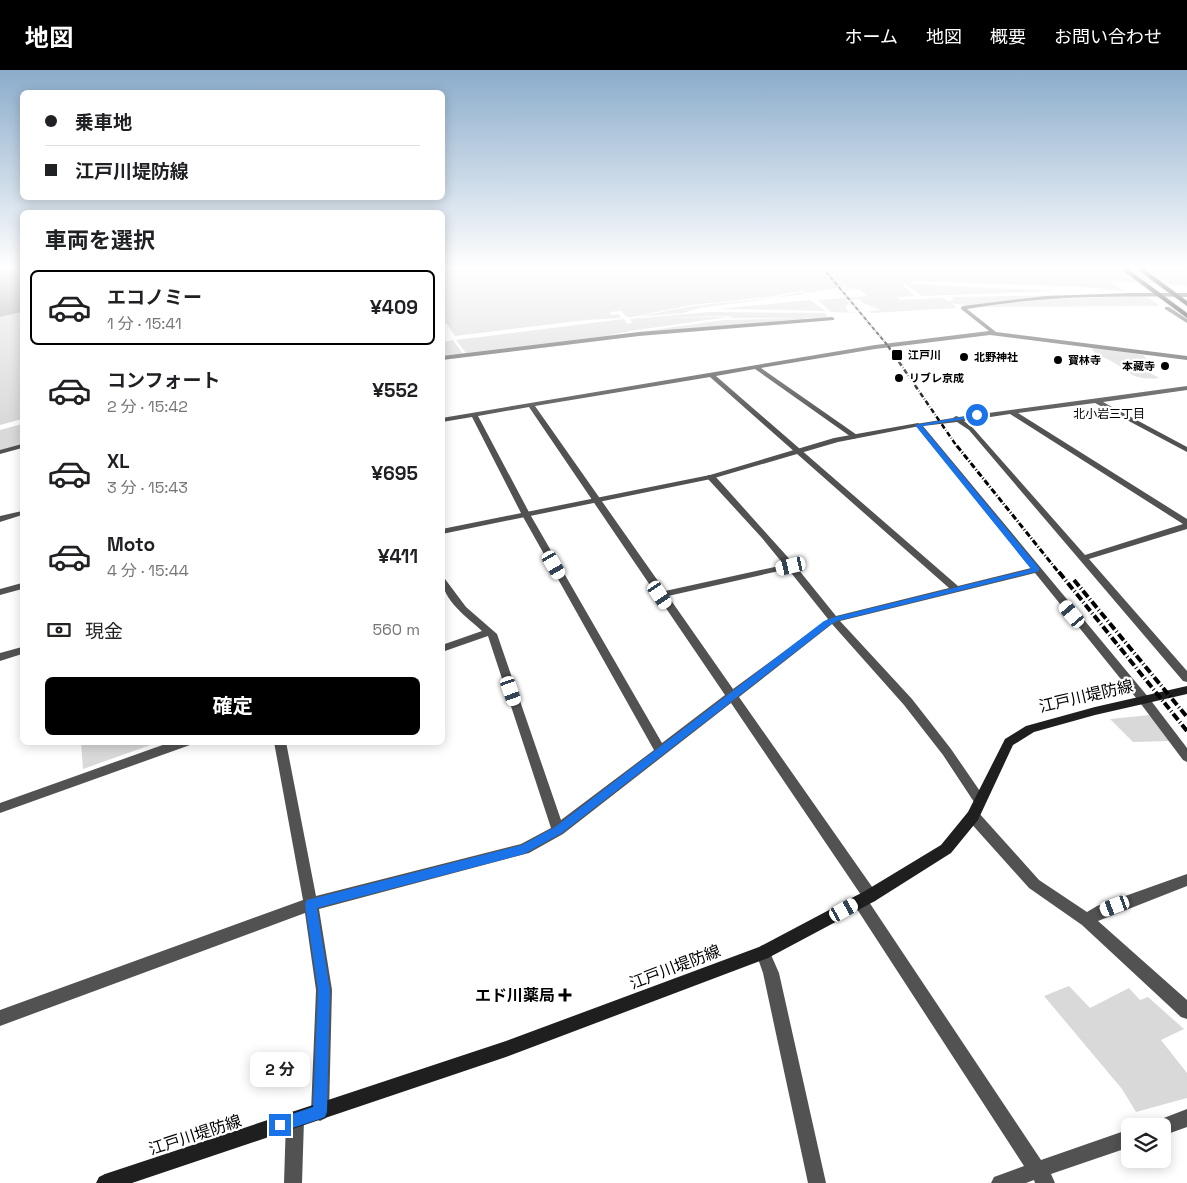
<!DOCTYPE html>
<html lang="ja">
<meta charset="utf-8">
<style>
body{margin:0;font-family:"Space Grotesk","Noto Sans JP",sans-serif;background:#f6f6f6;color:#202124;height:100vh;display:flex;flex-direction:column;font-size:19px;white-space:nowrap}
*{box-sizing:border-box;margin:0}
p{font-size:16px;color:#757577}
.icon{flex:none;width:28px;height:28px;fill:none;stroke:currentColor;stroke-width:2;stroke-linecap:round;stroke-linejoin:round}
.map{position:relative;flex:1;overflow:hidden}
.sheet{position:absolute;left:20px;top:140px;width:425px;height:535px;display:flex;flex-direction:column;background:#fff;border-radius:8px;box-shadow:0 2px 12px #0003}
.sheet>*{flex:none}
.hud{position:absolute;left:20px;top:20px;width:425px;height:110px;border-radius:8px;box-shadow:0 2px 12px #0003;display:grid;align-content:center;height:110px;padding:0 25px;background:#fff}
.buttons{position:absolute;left:1121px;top:1048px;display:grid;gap:10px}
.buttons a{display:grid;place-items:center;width:50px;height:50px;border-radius:8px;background:#fff;box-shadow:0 2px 12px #0003;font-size:25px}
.end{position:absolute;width:22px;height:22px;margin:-11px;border:6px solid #1a73e8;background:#fff;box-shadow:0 0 0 2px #fff}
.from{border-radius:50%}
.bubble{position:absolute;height:35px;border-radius:8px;background:#fff;box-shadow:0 2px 12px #0003;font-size:16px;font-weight:700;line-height:35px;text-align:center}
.car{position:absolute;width:15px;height:30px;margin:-15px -8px;border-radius:6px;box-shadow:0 0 4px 1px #0007;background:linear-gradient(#fff 24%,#345 0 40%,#fff 0 76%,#345 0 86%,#fff 0)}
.hud b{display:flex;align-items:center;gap:18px;height:48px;font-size:19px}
.hud b+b{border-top:1px solid #e0e0e0}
.hud i{width:12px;height:12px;background:#202124}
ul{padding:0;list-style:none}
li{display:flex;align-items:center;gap:15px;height:75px;margin:0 10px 8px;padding:0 15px;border:2px solid transparent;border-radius:8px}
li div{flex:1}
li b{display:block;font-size:19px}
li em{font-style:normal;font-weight:700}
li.on{border-color:#000}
li>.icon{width:45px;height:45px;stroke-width:1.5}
h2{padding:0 25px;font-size:22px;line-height:60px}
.pay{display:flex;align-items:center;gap:12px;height:55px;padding:0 25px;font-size:19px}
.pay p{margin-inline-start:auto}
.primary-button{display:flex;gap:10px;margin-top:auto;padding:10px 25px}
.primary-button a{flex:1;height:58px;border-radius:8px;background:#000;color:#fff;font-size:20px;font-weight:700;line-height:58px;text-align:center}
header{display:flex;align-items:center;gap:30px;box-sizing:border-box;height:70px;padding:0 25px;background:#000;color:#fff}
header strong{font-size:24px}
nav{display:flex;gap:28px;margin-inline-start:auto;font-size:18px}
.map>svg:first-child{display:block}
.green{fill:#d9d9d9}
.water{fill:#a0a0a0}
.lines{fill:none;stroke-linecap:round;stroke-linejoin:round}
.trunk-casing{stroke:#dbdbdb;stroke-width:2}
.minor{fill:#525252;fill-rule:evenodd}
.tertiary{fill:#525252;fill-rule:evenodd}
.secondary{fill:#1f1f1f;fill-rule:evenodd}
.trunk{fill:#000;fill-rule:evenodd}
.rail-far3{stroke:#000;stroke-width:2;stroke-dasharray:4 1 0.5 1;stroke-linecap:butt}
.rail-far2{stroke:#000;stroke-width:2.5;stroke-dasharray:5 2 0.5 2;stroke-linecap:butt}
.rail-far1{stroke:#000;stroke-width:3;stroke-dasharray:6 2 1 2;stroke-linecap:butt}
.rail{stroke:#000;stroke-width:4;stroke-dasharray:8 2.5 1 2.5;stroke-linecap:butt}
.route{fill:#1a73e8}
.poi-dot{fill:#000;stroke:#fff;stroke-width:2}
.labels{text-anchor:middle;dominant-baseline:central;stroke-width:4.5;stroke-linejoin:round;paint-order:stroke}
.far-poi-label{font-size:11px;font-weight:bold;fill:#000;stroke:#fff;text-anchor:start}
.far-neighbourhood-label{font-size:12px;fill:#000;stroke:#fff}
.near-street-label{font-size:16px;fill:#000;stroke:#fff}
.near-poi-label{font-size:16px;font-weight:bold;fill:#000;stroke:#fff;text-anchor:end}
</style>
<header>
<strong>地図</strong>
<nav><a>ホーム</a><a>地図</a><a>概要</a><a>お問い合わせ</a></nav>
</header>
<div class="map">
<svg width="1187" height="1113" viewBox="0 0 1187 1113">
<rect width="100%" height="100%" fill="#fff"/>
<path class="green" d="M442,197h745v20l-3,-2 -74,-4 14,10 -41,-4 -169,-6 -4,3 147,7 -135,5 -17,-12h-4l14,12 -19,1 4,3 43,-2 5,3 6,-1 -2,-3 174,-3 -41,2 -116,10 -17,-3 5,5 -86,5 -1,-2 11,-1 -18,-7 -3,-4 -13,1 2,3 -4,4 4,5 10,1 -28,-1 -13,-12 49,-4 -8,-7 -32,3 27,-4 -12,-1 -33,6 -8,-2 -32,6 -77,8 -60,12h-5l-6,-6 -11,1 1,3 7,-1 4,4 -36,2 -131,16 -8,-12h-4z
M801,222l4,2 -106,14 -15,5 -48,4 57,-11 79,-8z
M1129,226l18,1 13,9 -183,1 61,-7z
M810,230l16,11 -108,-2z
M22,242v107l-22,6v-108z
M708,242l117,1 3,5h-101l6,-1 -3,-1 -87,2z
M729,247l-99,14 -24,5 -140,17 -10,-13 168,-21 3,5 5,-1 -2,-4 8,-1z
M804,248l4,2 -197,16 112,-16z
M453,270l10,14 -20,3 -1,-15z
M1090,276l53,9 5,7 -16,1 27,15c-30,3 -28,-8 -52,-19 -6,-3 -10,-2 -16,-5l4,-1z
M22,354v21l-22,6v-21z
M1150,645l20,26 -37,1 -23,-23z
M156,672v1l-73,26 -2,-26z
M1069,916l21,22 39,-20 11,12 8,-3 36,32 -23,11 26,33v25l-51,14 -14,-23 -78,-93z"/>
<path class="water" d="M0,197h22v45l-22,5z"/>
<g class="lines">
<defs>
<path id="trunk" d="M1118,197h7l62,46v5z
M1134,197h7l46,34v5z"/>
</defs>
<use href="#trunk" class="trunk-casing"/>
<path class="minor" d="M1131,223h56v4c-74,-1 -147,-1 -220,12l29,23 191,24v4l-197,-25 -115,14 -114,19 96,67 1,2 -4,2 -99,-70 -39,7 242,210 73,-18 -115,-142v-2l37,-6 3,-2 3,1 228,-31v4l-84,12 84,45v5l-92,-49 -77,10 169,106v10l-98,30 98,112v11l-4,-1 -214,-251 -12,-8 -34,4 226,272 38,50v14l-4,-2 -42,-56 -106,-131 -195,48 72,78 39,50 33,48 2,4 -2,4 -4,1 -4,-1 -33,-50 -39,-50 -72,-81 -93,73 136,194 2,5 -2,5 -6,1 172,258 89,-31v18l-79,27 4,9h-20l-1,-3 -8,3h-35l3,-6 30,-11 -169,-260 -2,-5 2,-5 6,-1 -130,-192 -168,131 -34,19 -210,56 13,81 -3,122 -3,6 -6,3 -6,-3 -3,-6 5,-122 -11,-77 -305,113v-16l303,-110 -29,-158h12l30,154 205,-52 30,-16 -63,-192 -46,16v-7l40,-14c-15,-14 -40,-31 -40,-53l3,1 21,28 31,27 64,186 93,-70 -132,-235 -50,-98 -30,5v-4l433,-73 114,-14 -28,-22v-2l2,-1 83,-10zM710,307l239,211 -113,28 -42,-52 -80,-89h-6v4l54,59 22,27 -119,26 -130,-185zM529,337l127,187 1,3 2,1 66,97 -63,48 -131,-227 -53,-100zM1010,344l173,110 -98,31 -112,-127 -9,-7zM788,499l40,50 -95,70 -65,-93z
M1165,237h4l18,12v4l-22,-14z
M832,247l2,1v2l-195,16 -197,24v-4l197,-24z
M22,374v4l-22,6v-4z
M22,441v4l-22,7v-6z
M22,513v6l-22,6v-6z
M171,672h21l-2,3 -190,68v-10z
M973,741l5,1 61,68 48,32 10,-6 90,-32v12l-89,35 89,79v19l-6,-2 -99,-92 -53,-37 -61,-68 -1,-4 1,-4z
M763,876l5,2 11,25 47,210h-18l-45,-210 -7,-20 2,-5z
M1187,1039v18l-25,9v-10h-8l2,-5z
M295,1041l6,3 3,6 -2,63h-18l2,-63 3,-6z"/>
<path class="tertiary" d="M918,353l3,2 -1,1 -82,16 -127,37 -269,55v-5l268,-54 124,-37z
M22,577v7l-22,7v-8z"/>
<path class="secondary" d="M1187,616v8l-92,21 -61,17 -21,13 -35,75 -27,33 -76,48 -107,57 -262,99 -374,126h-36l3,-6 6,-3 401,-133 253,-94 106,-56 76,-46 27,-33 37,-73 21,-13 69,-19z"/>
<use href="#trunk" class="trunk"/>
<path class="rail-far3" d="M822,197l67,80"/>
<path class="rail-far2" d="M888,276l70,102"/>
<path class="rail-far1" d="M957,376l103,128"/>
<path class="rail" d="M1059,502l128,159
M1074,510l113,137"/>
</g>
<linearGradient id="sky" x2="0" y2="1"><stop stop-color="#8baccb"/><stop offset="0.56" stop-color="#fff"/><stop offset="1" stop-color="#fff" stop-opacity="0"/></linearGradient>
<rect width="1187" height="353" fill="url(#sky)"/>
<path class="route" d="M979,344l-2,3 -55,9 117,142v3l-202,50 -7,4 -268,208 -38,21 -207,54 13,82 -3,122 -2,5 -5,2 -40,13 -6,-2 -2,-5 2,-5 39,-13 5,-117 -13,-86 2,-4 215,-55 33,-18 269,-206 11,-4 196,-48 -116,-144z"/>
<g class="poi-dot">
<rect x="891" y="279" width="12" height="12" rx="2.5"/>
<circle cx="964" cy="287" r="5"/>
<circle cx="1058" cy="290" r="5"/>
<circle cx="1165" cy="296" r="5"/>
<circle cx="899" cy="308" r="5"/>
<path d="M562.5 917.5h5v5h5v5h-5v5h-5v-5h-5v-5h5z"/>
</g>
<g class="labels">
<g class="far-poi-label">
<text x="908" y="285">江戸川</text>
<text x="974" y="287">北野神社</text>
<text x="1068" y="290">寶林寺</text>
<text x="1155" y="296" text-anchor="end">本藏寺</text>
<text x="909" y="308">リブレ京成</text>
</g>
<g class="far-neighbourhood-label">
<text x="1109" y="344">北小岩三丁目</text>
</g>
<g class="near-street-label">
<text transform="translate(1086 626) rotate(-13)">江戸川堤防線</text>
<text transform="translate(675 897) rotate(-21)">江戸川堤防線</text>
<text transform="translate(195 1065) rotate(-18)">江戸川堤防線</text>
</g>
<g class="near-poi-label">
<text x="555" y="925">エド川薬局</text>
</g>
</g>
</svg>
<div class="buttons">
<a><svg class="icon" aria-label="layers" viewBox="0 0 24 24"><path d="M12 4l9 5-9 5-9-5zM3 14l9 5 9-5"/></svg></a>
</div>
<i class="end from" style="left:977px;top:345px"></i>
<i class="end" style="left:280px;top:1055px"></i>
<div class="bubble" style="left:250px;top:982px;width:60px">2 分</div>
<i class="car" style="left:554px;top:495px;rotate:150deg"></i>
<i class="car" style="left:791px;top:496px;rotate:257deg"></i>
<i class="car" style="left:660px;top:525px;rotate:146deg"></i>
<i class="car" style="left:1072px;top:544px;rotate:320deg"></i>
<i class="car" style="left:511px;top:621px;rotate:161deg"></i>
<i class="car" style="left:1115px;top:836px;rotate:250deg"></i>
<i class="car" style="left:844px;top:840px;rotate:61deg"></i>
<div class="hud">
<b><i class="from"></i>乗車地</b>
<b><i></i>江戸川堤防線</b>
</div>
<section class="sheet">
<h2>車両を選択</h2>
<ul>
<li class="on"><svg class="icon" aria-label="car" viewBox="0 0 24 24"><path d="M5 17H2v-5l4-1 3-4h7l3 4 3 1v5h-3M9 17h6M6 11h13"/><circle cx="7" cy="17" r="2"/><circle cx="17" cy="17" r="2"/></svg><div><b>エコノミー</b><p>1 分 · 15:41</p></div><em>¥409</em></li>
<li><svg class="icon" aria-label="car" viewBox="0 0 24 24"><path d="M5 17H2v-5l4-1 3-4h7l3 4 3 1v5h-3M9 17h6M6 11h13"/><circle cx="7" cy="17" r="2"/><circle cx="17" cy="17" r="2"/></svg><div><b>コンフォート</b><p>2 分 · 15:42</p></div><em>¥552</em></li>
<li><svg class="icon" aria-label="car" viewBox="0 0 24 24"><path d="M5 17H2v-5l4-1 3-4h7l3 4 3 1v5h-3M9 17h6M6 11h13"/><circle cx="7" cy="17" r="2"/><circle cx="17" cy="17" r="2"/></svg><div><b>XL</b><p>3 分 · 15:43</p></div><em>¥695</em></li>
<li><svg class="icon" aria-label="car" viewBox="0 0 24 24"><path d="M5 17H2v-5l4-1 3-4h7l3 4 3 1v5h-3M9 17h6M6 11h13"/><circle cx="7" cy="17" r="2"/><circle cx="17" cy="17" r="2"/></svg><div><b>Moto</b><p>4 分 · 15:44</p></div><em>¥411</em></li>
</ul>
<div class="pay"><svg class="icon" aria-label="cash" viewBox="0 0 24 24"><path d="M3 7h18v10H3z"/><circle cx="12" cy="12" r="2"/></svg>現金<p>560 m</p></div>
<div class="primary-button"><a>確定</a></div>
</section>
</div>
